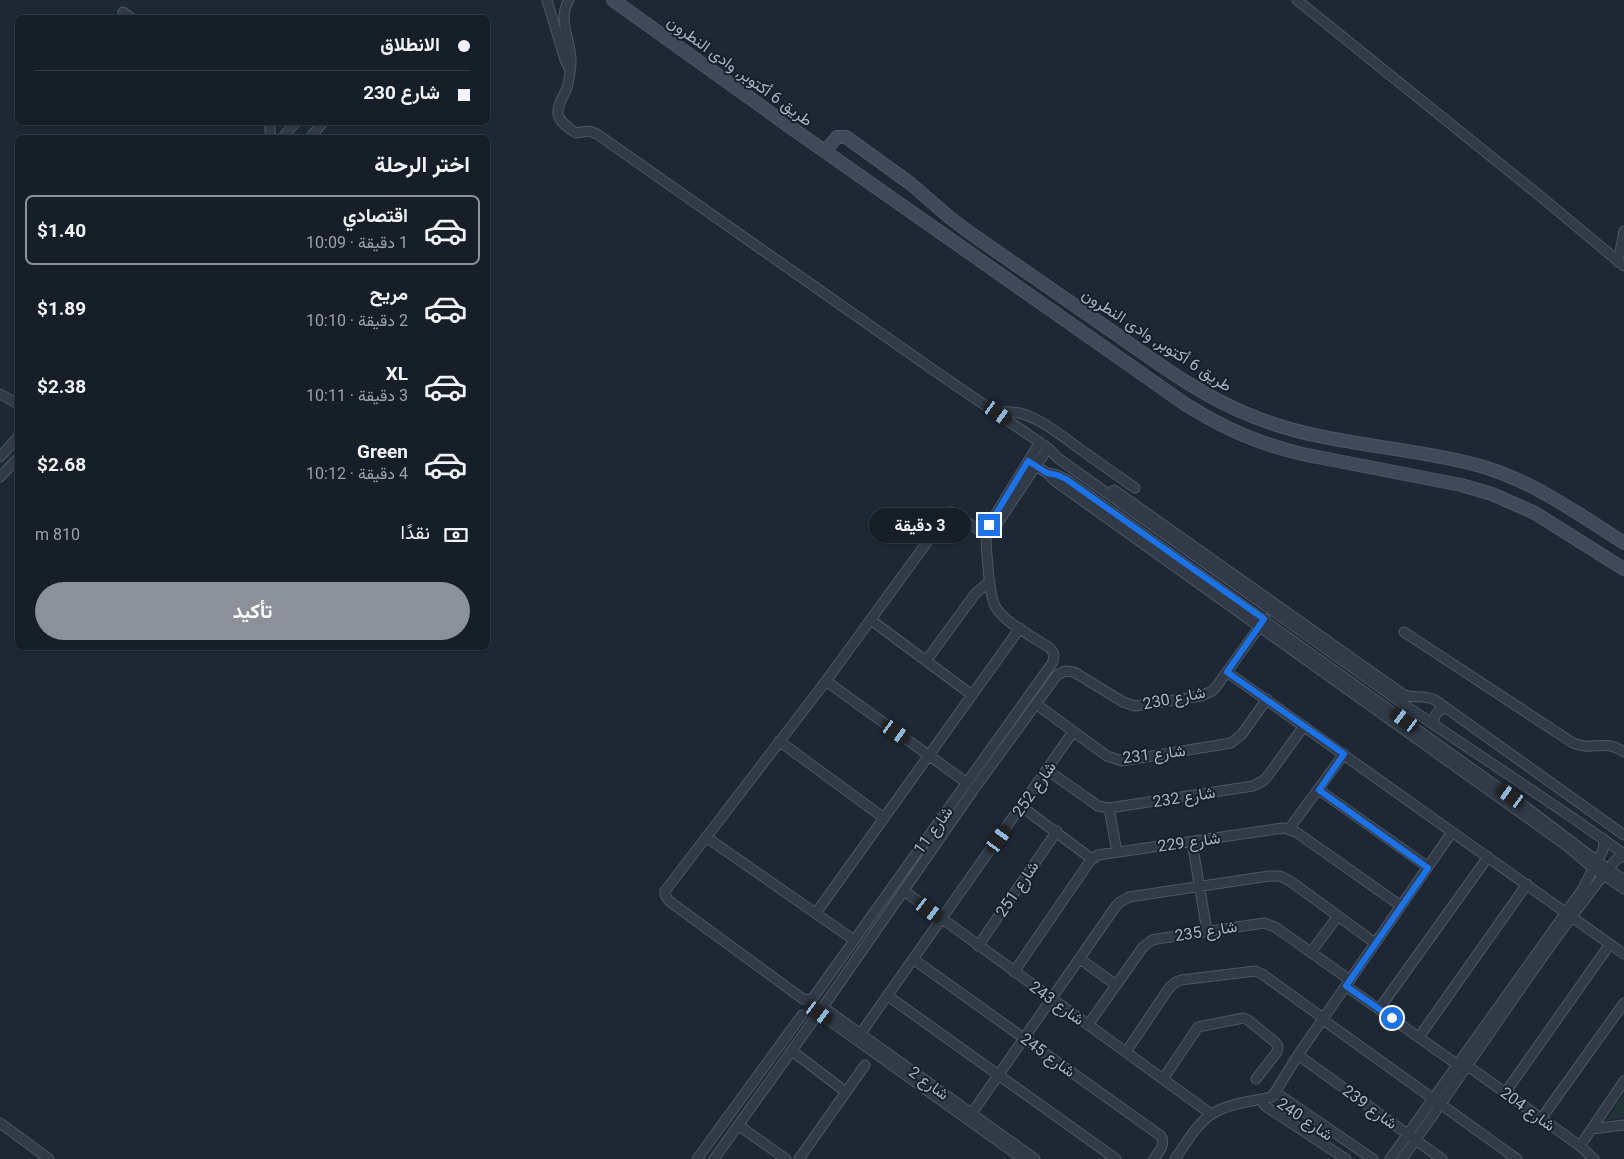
<!DOCTYPE html>
<html lang="ar">
<meta charset="utf-8">
<style>
body{margin:0;font-family:Roboto,Vazirmatn,sans-serif;background:#1f2730;color:#f1f3f6;direction:rtl;height:100vh;display:flex;flex-direction:column;font-size:19px;white-space:nowrap}
*{box-sizing:border-box;margin:0}
p{font-size:16px;color:#9ea2a8}
.icon{flex:none;width:28px;height:28px;fill:none;stroke:currentColor;stroke-width:2;stroke-linecap:round;stroke-linejoin:round}
.map{position:relative;flex:1;overflow:hidden;direction:ltr}
.side{position:absolute;left:15px;top:135px;width:475px;height:515px;display:flex;flex-direction:column;background:#161e28;border-radius:8px;box-shadow:0 1px 4px #0004,0 0 0 1px #353c45;direction:rtl}
.side>*{flex:none}
.top-card{position:absolute;left:15px;top:15px;width:475px;height:110px;border-radius:8px;box-shadow:0 1px 4px #0004,0 0 0 1px #353c45;direction:rtl;display:grid;align-content:center;height:110px;padding:0 20px;background:#161e28}
.end{position:absolute;width:22px;height:22px;margin:-11px;border:6px solid #1a73e8;background:#fff;box-shadow:0 0 0 2px #fff}
.from{border-radius:50%}
.bubble{position:absolute;height:35px;border-radius:18px;background:#161e28;box-shadow:0 1px 4px #0004,0 0 0 1px #353c45;font-size:16px;font-weight:700;line-height:35px;text-align:center;direction:rtl}
.car{position:absolute;width:15px;height:30px;margin:-15px -8px;border-radius:6px;box-shadow:0 0 4px 1px #0007;background:linear-gradient(#222 24%,#8ab4d8 0 40%,#222 0 76%,#8ab4d8 0 86%,#222 0)}
.top-card b{display:flex;align-items:center;gap:18px;height:48px;font-size:19px}
.top-card b+b{border-top:1px solid #353c45}
.top-card i{width:12px;height:12px;background:#f1f3f6}
ul{padding:0;list-style:none}
li{display:flex;align-items:center;gap:15px;height:70px;margin:0 10px 8px;padding:0 10px;border:2px solid transparent;border-radius:8px}
li div{flex:1}
li b{display:block;font-size:19px}
li em{font-style:normal;font-weight:700}
li.active{border-color:#8c9099}
li>.icon{width:45px;height:45px;stroke-width:1.5}
h2{padding:0 20px;font-size:22px;line-height:60px}
.pay{display:flex;align-items:center;gap:12px;height:55px;padding:0 20px;font-size:19px}
.pay p{margin-inline-start:auto}
.cta{display:flex;gap:10px;margin-top:auto;padding:10px 20px}
.cta a{flex:1;height:58px;border-radius:30px;background:#8c9099;color:#fff;font-size:20px;font-weight:700;line-height:58px;text-align:center}
.map>svg:first-child{display:block}
.green{fill:#203436}
.lines{fill:none;stroke-linecap:round;stroke-linejoin:round}
.street-casing{stroke:#4e5764;stroke-width:11}
.secondary-casing{stroke:#4e5764;stroke-width:14}
.street{stroke:#313a46;stroke-width:9}
.secondary{stroke:#3f4959;stroke-width:12}
.route{stroke:#1a73e8;stroke-width:6}
.labels{text-anchor:middle;dominant-baseline:central;stroke-width:4;stroke-linejoin:round;paint-order:stroke}
.street-label{font-size:16px;fill:#aab4c3;stroke:#171f2a}
</style>
<div class="map">
<svg width="1624" height="1159" viewBox="0 0 1624 1159">
<rect width="100%" height="100%" fill="#1e2835"/>
<path class="green" d="M1624,1093v24l-17,3z"/>
<g class="lines">
<defs>
<path id="street" d="M547,0l18,60 5,10
M569,0c-13,21 4,42 2,65 -1,8 -2,16 -4,23 -3,8 -10,16 -9,26 2,9 11,14 18,19l13,-2 8,3 345,242 106,72 11,11 350,249 164,110 51,36
M1297,0l243,196 84,70
M123,12l8,6
M269,122l2,16
M282,138l14,-16
M310,138l13,-16
M1618,262l6,-31
M0,394l18,10
M998,413c30,-8 63,23 86,39 17,12 34,24 51,36
M0,457l18,-20
M1028,461l19,12 8,8 512,365 26,22 31,21
M1047,473l10,2 9,4 461,329 70,53 27,19
M0,477l18,-19
M1114,490l290,205c11,4 19,-1 31,5l189,135
M988,533l9,-9 51,-76
M986,535l-34,-23h-3l-123,169 -161,210v4l4,6 134,98 7,1 3,-2 240,-336 1,-8 -4,-6c-15,-10 -47,-26 -55,-42 -5,-12 -6,-26 -7,-39 -1,-15 -4,-28 1,-42l51,-83
M871,620l101,75
M1404,632l169,111c20,9 31,-5 51,9
M926,661l49,-67 15,-13
M1227,672l397,282
M826,681l141,102
M1036,704l71,52 15,5 109,-18 11,-9 25,-35
M1434,725c-1,-9 3,-15 12,-17
M779,741l105,77
M1047,770l47,33 4,3 11,2 144,-22 10,-5 4,-4 37,-51
M1319,790l109,77
M1022,807l70,52
M1109,808l8,44
M1289,829l55,-75
M706,837l148,103
M1192,842l15,89
M904,891l307,223
M816,913l204,-285
M978,946l79,-115
M1311,952l27,-36
M913,959l248,177c5,9 -2,15 -7,23
M1080,959l36,26
M1014,972l76,-111 8,-6 185,-27 13,4 105,74
M1346,986l112,79
M888,996l228,163
M823,1007l212,152
M1379,1009l109,-152
M819,1013l204,146
M1322,1019l195,140
M1088,1025l55,-78 9,-7 5,-1 107,-16 11,4 75,53
M861,1033l212,-301
M1419,1037l108,-153
M792,1051l54,41
M1126,1052l43,-64 7,-6 5,-2 74,-9 7,3 61,44
M1298,1055l144,104
M1465,1064l115,82 14,13
M1163,1079l35,-52 45,-9 5,2 27,22 3,4 -1,6 -21,27
M1275,1092l98,67
M1505,1093l105,-149
M1272,1097l26,-42 154,-223
M1261,1099l4,7 81,53
M972,1113l144,-207 4,-4 9,-5 140,-21h11l10,5 85,62
M1541,1119l83,-116
M0,1123l49,36
M738,1125l48,34
M1592,1129l32,-4
M1580,1146l44,-65
M697,1159l105,-144
M714,1159l109,-152 151,-218 83,-114 8,-4 9,1 49,30 12,4 66,-10 11,-5 4,-4 49,-68
M799,1159l66,-94
M1175,1159c11,-15 21,-35 37,-45 17,-11 41,-13 60,-17
M1390,1159l192,-269 21,-40 1,-11
M1402,1159c71,-98 135,-201 211,-296l4,-4 7,-3"/>
<path id="secondary" d="M613,0l180,129 392,275c40,25 72,39 117,50l159,31 31,9 43,19 89,56
M825,151l12,-14h9l65,47 38,33 24,18c48,33 96,66 143,99 44,31 87,63 136,82 73,30 151,29 225,49 55,15 100,48 147,78"/>
</defs>
<use href="#street" class="street-casing"/>
<use href="#secondary" class="secondary-casing"/>
<use href="#street" class="street"/>
<use href="#secondary" class="secondary"/>
</g>
<g class="lines">
<path class="route" d="M989,525l39,-64 19,12 10,2 9,4 198,140 -37,53 117,82 -25,36 109,78 -82,118 46,32"/>
</g>
<g class="labels">
<g class="street-label">
<text transform="translate(740 71) rotate(36)">طريق 6 أكتوبر, وادى النطرون</text>
<text transform="translate(1157 340) rotate(33)">طريق 6 أكتوبر, وادى النطرون</text>
<text transform="translate(1174 698) rotate(-11)">شارع 230</text>
<text transform="translate(1154 754) rotate(-7)">شارع 231</text>
<text transform="translate(1034 789) rotate(-55)">شارع 252</text>
<text transform="translate(1184 797) rotate(-9)">شارع 232</text>
<text transform="translate(933 830) rotate(-54)">شارع 11</text>
<text transform="translate(1189 842) rotate(-8)">شارع 229</text>
<text transform="translate(1017 889) rotate(-56)">شارع 251</text>
<text transform="translate(1206 931) rotate(-9)">شارع 235</text>
<text transform="translate(1057 1003) rotate(36)">شارع 243</text>
<text transform="translate(1048 1055) rotate(36)">شارع 245</text>
<text transform="translate(929 1083) rotate(36)">شارع 2</text>
<text transform="translate(1370 1107) rotate(36)">شارع 239</text>
<text transform="translate(1528 1109) rotate(36)">شارع 204</text>
<text transform="translate(1305 1119) rotate(34)">شارع 240</text>
</g>
</g>
</svg>
<i class="end from" style="left:1392px;top:1018px"></i>
<i class="end" style="left:989px;top:525px"></i>
<div class="bubble" style="left:869px;top:508px;width:102px">3 دقيقة</div>
<i class="car" style="left:998px;top:413px;rotate:125deg"></i>
<i class="car" style="left:1405px;top:720px;rotate:306deg"></i>
<i class="car" style="left:896px;top:732px;rotate:125deg"></i>
<i class="car" style="left:1511px;top:796px;rotate:305deg"></i>
<i class="car" style="left:999px;top:839px;rotate:36deg"></i>
<i class="car" style="left:929px;top:910px;rotate:127deg"></i>
<i class="car" style="left:819px;top:1013px;rotate:126deg"></i>
<div class="top-card">
<b><i class="from"></i>الانطلاق</b>
<b><i></i>شارع 230</b>
</div>
<section class="side">
<h2>اختر الرحلة</h2>
<ul>
<li class="active"><svg class="icon" aria-label="car" viewBox="0 0 24 24"><path d="M5 17H2v-5l4-1 3-4h7l3 4 3 1v5h-3M9 17h6M6 11h13"/><circle cx="7" cy="17" r="2"/><circle cx="17" cy="17" r="2"/></svg><div><b>اقتصادي</b><p>1 دقيقة · 10:09</p></div><em>$1.40</em></li>
<li><svg class="icon" aria-label="car" viewBox="0 0 24 24"><path d="M5 17H2v-5l4-1 3-4h7l3 4 3 1v5h-3M9 17h6M6 11h13"/><circle cx="7" cy="17" r="2"/><circle cx="17" cy="17" r="2"/></svg><div><b>مريح</b><p>2 دقيقة · 10:10</p></div><em>$1.89</em></li>
<li><svg class="icon" aria-label="car" viewBox="0 0 24 24"><path d="M5 17H2v-5l4-1 3-4h7l3 4 3 1v5h-3M9 17h6M6 11h13"/><circle cx="7" cy="17" r="2"/><circle cx="17" cy="17" r="2"/></svg><div><b>XL</b><p>3 دقيقة · 10:11</p></div><em>$2.38</em></li>
<li><svg class="icon" aria-label="car" viewBox="0 0 24 24"><path d="M5 17H2v-5l4-1 3-4h7l3 4 3 1v5h-3M9 17h6M6 11h13"/><circle cx="7" cy="17" r="2"/><circle cx="17" cy="17" r="2"/></svg><div><b>Green</b><p>4 دقيقة · 10:12</p></div><em>$2.68</em></li>
</ul>
<div class="pay"><svg class="icon" aria-label="cash" viewBox="0 0 24 24"><path d="M3 7h18v10H3z"/><circle cx="12" cy="12" r="2"/></svg>نقدًا<p>810 m</p></div>
<div class="cta"><a>تأكيد</a></div>
</section>
</div>
